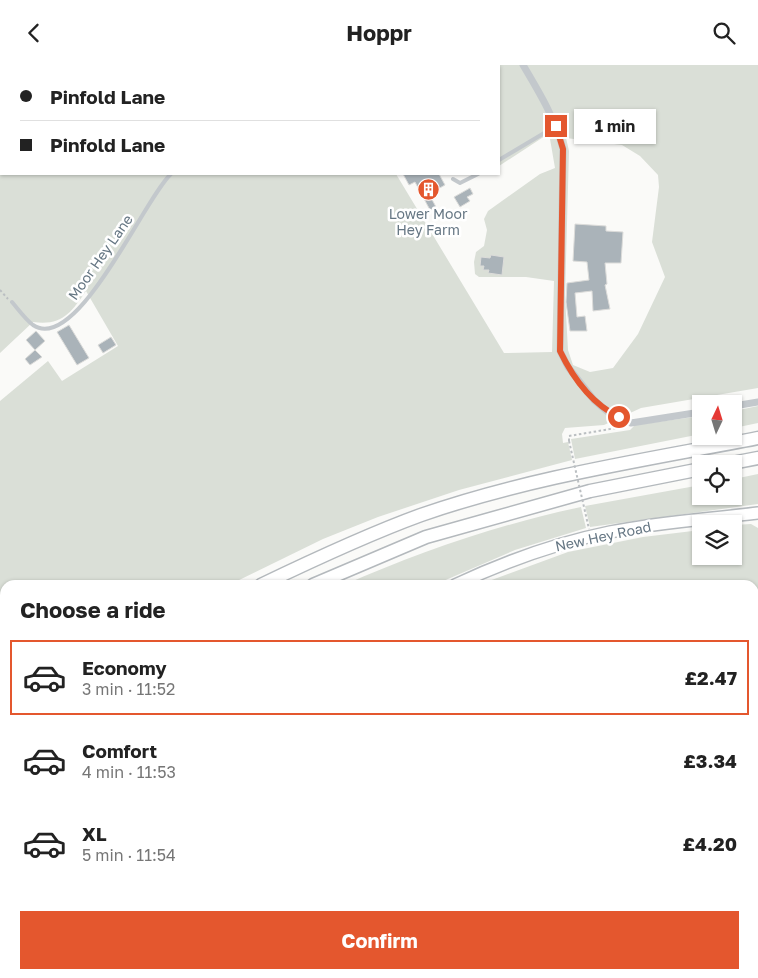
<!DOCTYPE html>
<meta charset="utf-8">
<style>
body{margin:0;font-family:"Golos Text",sans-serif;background:#f2f2f2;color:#222;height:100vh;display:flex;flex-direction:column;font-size:19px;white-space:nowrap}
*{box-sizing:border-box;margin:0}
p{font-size:16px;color:#767676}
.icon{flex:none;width:28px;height:28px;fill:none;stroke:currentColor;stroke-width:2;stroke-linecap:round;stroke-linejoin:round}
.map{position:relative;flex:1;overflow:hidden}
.drawer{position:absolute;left:0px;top:515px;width:759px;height:399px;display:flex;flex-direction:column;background:#fff;border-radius:15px 15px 0 0;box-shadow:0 1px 4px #0004}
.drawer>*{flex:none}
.hud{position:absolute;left:0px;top:0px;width:500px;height:110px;box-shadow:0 1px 4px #0004;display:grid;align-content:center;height:110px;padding:0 20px;background:#fff}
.needle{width:32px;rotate:4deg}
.fabs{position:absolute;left:692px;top:330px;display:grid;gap:10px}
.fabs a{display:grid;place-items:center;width:50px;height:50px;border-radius:0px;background:#fff;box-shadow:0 1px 4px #0004;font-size:25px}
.end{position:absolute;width:22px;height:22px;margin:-11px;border:6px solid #e4572e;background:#fff;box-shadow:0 0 0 2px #fff}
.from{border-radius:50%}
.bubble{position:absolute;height:35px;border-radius:0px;background:#fff;box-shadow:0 1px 4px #0004;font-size:16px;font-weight:700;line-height:35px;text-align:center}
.hud b{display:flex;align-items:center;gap:18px;height:48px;font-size:19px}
.hud b+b{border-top:1px solid #e0e0e0}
.hud i{width:12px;height:12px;background:#222}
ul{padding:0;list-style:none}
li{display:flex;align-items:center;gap:15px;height:75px;margin:0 10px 8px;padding:0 10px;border:2px solid transparent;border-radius:0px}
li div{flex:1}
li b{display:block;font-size:19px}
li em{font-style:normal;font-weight:700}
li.on{border-color:#e4572e}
li>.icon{width:45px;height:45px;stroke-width:1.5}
h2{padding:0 20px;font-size:22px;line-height:60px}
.action{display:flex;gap:10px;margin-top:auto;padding:10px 20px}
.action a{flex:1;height:58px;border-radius:0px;background:#e4572e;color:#fff;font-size:20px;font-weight:700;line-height:58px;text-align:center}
header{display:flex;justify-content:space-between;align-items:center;height:65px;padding:0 20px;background:#fff;font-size:22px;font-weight:700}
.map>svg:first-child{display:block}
.green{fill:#dadfd7;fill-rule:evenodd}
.building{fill:#aab3b9;stroke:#dcdcda}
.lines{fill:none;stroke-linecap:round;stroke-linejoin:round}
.primary-casing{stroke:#b5babe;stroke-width:14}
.highway-casing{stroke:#b4b9bd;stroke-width:15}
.path{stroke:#bbbfc2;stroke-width:2;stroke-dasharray:2.5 2.5;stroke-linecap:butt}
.lane{stroke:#c3c8cc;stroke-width:4}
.street{stroke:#c3c8cc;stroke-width:7}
.primary{stroke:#fff;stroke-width:11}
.highway{stroke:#fff;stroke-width:12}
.path-bridge{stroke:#bbbfc2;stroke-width:2;stroke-dasharray:2.5 2.5;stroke-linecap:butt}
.route{stroke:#e4572e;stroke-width:6}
.labels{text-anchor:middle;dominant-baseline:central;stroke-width:5;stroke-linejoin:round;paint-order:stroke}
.poi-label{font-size:14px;fill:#657683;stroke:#fff}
.street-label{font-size:14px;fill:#657683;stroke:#fff}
</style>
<header><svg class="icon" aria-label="back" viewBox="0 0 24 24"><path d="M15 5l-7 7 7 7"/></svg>Hoppr<svg class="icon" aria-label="search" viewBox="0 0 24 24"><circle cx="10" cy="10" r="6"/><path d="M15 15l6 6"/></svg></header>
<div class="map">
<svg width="758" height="913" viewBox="0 0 758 913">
<rect width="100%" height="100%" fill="#fafaf8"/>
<path class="green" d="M0,0h758v323l-117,20 -37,17 -39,3 -3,6 1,9 5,-1 4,18 -113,30 -81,27 -55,22 -94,46h-224v151l-5,4v-339l48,-40 14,20 56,-35 -32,-55c-15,22 -24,35 -53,31l-33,31zM1,1h498v100l46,-30 5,3 5,29 -15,6 -52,37 -4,8 3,11 -3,16 -8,6 -2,10 1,12 4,3h47l28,4 -2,71 -48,1 -108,-179h-395zM566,73l56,7 18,11 18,19 1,12 -7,55 13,35 -27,57 -25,34 -23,4 -17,-7 -5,-15 -3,-54 4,-145z
M758,341v17l-24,5v-17z
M701,351v18l-126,25 -4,-20 59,-9 5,-5z
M758,409v30l-168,23 -5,-21 116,-21v11h33v-17z
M581,442l5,21 -71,22 -81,35h-90c75,-33 156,-61 237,-78z
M751,459l7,4v450h-513l2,-4h507v-389h-276l90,-33 75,-15 58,-7v26h33v-31z
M5,737v88l-5,6v-90z
M5,853v56h98l-2,4h-101v-53z"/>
<path class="building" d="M403,109h36l6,11 -16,9 7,13 -6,3 -15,-28 -6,3z
M470,123l3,6 -6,3 3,4 -10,6 -6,-10z
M575,159l31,2v5l17,1 -2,31h-16l2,21 -2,1 5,24 -17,2 -1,-20 -17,2 2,24 8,-1 2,15h-17l-4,-29 1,-19 22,-3 -2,-18 -14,-1z
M491,190l13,2 -2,18 -14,-2 1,-3h-6l1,-4h-4l1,-9 9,1z
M69,260l20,33 -12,7 -20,-33z
M36,266l9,10 -10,9 -9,-10z
M111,272l5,8 -13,8 -5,-8z
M35,285l7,7 -12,8 -5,-6z"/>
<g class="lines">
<defs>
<path id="primary" d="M455,520c49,-23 101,-42 155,-53 49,-10 99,-13 148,-19
M0,845l5,-6"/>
<path id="highway" d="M727,399l31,-6
M261,520c52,-25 105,-50 160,-70 109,-38 224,-55 337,-77
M313,520l113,-48 164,-46 111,-22
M0,695l5,-4
M0,722l5,-4"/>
</defs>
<use href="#primary" class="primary-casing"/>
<use href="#highway" class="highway-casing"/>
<path class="path" d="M0,225l8,9
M569,376v-5l53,-9"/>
<path class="lane" d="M351,0v1
M307,1l2,-1
M499,95l57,-34
M453,114l7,4 18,-9
M12,237c6,7 13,17 21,23 44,30 112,-128 138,-151
M60,913l5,-4"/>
<path class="street" d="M523,0c16,27 32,53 40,84l-3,202 8,16 26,33 14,12 23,11 70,-11
M734,341l24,-4"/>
<use href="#primary" class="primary"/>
<use href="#highway" class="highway"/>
<path class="path-bridge" d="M569,376l20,88"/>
</g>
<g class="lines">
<path class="route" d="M556,61l7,23 -3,202c13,27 32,53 59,66"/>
</g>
<defs>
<symbol id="building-disc" viewBox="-11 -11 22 22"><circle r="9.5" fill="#e4572e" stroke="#fff"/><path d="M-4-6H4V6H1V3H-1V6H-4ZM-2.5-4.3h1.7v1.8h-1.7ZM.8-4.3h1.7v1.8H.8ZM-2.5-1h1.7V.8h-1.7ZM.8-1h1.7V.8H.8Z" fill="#fff"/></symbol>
</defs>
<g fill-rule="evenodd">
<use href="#building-disc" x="416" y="112" width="25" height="25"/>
</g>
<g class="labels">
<g class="poi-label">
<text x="428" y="148">Lower Moor<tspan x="428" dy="16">Hey Farm</tspan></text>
</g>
<g class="street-label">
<text transform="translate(100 192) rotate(-55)">Moor Hey Lane</text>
<text transform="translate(603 471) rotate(-12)">New Hey Road</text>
</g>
</g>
</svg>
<div class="fabs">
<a><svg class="needle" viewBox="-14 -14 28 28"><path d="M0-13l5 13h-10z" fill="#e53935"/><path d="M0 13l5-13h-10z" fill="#767676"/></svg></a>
<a><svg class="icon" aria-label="locate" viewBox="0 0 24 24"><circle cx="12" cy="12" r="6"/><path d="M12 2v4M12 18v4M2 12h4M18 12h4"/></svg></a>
<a><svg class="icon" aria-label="layers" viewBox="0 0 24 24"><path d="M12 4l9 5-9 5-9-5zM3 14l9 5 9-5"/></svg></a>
</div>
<i class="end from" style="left:619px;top:352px"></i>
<i class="end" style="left:556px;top:61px"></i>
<div class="bubble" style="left:574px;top:44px;width:82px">1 min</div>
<div class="hud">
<b><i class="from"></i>Pinfold Lane</b>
<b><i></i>Pinfold Lane</b>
</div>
<section class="drawer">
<h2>Choose a ride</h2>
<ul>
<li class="on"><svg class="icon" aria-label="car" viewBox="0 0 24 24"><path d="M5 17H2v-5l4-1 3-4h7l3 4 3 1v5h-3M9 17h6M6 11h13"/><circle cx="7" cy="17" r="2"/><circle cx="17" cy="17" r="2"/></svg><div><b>Economy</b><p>3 min · 11:52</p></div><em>£2.47</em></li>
<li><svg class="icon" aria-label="car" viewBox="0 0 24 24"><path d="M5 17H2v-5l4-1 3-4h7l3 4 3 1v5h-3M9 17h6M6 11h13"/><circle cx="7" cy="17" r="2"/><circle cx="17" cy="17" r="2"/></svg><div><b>Comfort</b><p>4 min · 11:53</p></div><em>£3.34</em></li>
<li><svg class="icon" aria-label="car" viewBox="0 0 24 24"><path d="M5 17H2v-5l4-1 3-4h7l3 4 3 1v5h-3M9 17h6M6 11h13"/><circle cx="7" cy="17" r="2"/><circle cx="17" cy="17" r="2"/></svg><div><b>XL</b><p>5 min · 11:54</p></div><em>£4.20</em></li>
</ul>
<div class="action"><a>Confirm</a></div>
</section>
</div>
